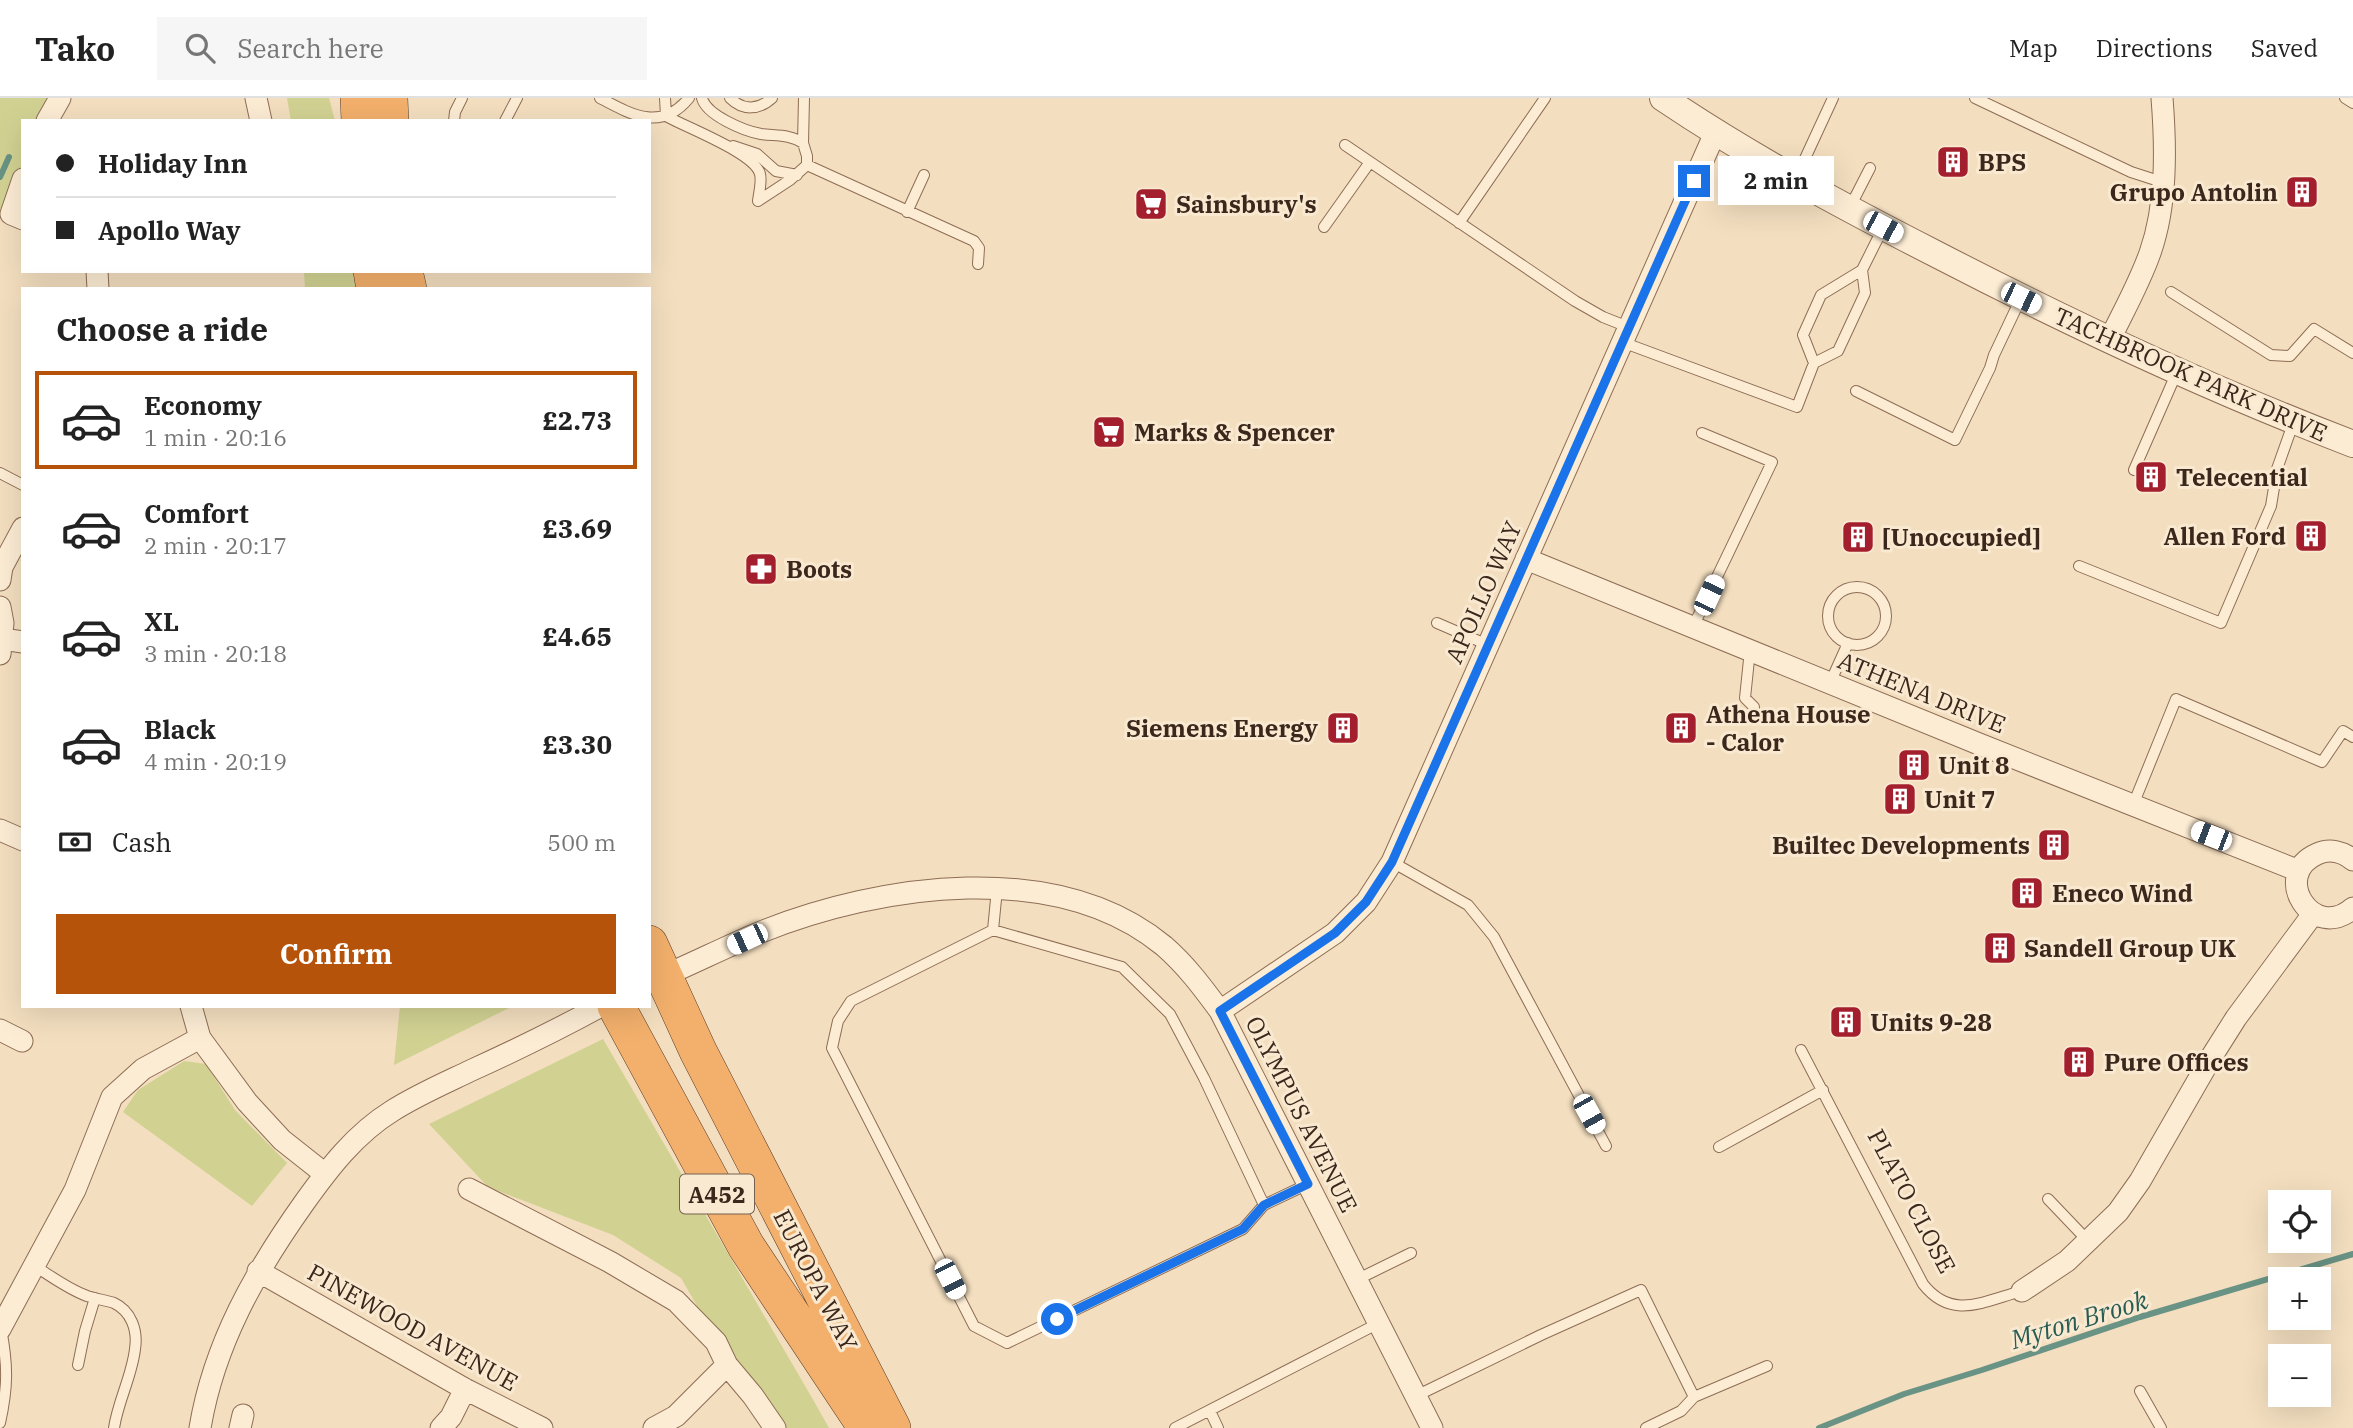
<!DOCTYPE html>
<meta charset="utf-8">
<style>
body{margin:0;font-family:"IBM Plex Serif",serif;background:#f6f6f6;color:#222;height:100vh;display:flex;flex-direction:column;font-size:26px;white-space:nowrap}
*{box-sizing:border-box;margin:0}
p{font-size:23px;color:#767676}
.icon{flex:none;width:38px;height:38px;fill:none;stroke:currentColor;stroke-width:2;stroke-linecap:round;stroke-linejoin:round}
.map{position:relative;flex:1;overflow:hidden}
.panel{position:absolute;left:21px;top:189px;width:630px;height:721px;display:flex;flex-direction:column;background:#fff;border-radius:0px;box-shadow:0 7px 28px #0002}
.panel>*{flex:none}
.top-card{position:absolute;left:21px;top:21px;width:630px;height:154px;border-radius:0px;box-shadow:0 7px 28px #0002;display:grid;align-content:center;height:154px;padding:0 35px;background:#fff}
.tools{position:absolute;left:2268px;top:1092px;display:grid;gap:14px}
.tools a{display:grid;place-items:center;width:63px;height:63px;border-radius:0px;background:#fff;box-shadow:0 7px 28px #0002;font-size:35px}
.end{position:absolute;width:32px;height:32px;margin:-16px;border:9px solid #1a73e8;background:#fff;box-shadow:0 0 0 4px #fff}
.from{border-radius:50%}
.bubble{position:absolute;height:49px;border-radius:0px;background:#fff;box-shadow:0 7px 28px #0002;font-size:23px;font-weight:800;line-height:49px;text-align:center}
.car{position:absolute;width:21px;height:42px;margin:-21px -10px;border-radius:9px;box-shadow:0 0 5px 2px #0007;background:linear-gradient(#fff 24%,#345 0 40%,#fff 0 76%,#345 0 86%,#fff 0)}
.top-card b{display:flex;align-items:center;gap:24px;height:66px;font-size:26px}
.top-card b+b{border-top:2px solid #e0e0e0}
.top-card i{width:18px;height:18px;background:#222}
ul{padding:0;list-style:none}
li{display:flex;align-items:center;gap:21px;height:98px;margin:0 14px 10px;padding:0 21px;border:4px solid transparent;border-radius:0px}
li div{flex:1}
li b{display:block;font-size:26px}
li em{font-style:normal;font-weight:800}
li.on{border-color:#b45309}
li>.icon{width:63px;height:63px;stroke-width:1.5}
h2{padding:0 35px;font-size:32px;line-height:84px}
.pay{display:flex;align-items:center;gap:18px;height:77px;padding:0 35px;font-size:26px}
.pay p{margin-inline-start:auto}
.action{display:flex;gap:14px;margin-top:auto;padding:14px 35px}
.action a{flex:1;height:80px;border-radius:0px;background:#b45309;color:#fff;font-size:28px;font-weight:800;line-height:80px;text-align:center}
header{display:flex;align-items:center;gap:42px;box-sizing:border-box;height:98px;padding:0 35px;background:#fff;border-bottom:2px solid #e0e0e0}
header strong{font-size:33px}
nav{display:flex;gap:38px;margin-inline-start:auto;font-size:24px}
.search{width:490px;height:63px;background:#f6f6f6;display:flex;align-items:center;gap:18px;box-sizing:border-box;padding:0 24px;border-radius:0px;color:#767676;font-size:26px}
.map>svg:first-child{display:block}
.green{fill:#d1d292}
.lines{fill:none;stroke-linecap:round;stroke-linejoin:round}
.stream{stroke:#699384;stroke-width:6}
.service-casing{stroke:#8e6d55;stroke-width:12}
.minor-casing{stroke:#8e6d55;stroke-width:23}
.tertiary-casing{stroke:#8e6d55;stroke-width:28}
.trunk-casing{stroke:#5b3c2a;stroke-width:38}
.service{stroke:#fcecd4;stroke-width:10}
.minor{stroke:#fcecd4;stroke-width:21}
.tertiary{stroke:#fcecd4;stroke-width:26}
.trunk{stroke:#f3b06c;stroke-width:37}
.route{stroke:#1a73e8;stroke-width:9}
.labels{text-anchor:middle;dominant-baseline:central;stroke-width:6;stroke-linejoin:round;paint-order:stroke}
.shield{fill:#f9e9d0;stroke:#746151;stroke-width:2}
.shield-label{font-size:23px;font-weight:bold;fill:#3b271b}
.poi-label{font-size:24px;font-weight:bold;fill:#3b271b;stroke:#f9e9d0;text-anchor:start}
.street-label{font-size:24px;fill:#3b271b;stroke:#f9e9d0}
.water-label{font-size:26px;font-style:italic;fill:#295d54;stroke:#f9e9d0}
</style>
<header>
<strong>Tako</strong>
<div class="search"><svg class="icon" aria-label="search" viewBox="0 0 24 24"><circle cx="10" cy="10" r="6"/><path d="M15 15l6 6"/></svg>Search here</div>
<nav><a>Map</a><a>Directions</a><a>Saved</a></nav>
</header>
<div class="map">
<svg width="2353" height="1330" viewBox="0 0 2353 1330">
<rect width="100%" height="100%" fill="#f3debf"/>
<path class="green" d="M0,0h56l-12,23h-21v42l-23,47z
M287,0h42l6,23h-44z
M304,173h50l2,18h-51z
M400,908h113l-119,59z
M603,941l212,364 14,25h-62l-86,-150 -68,-43 -125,-48 -59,-63z
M184,963l22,3 29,46 52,53 -35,43 -129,-94 15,-22z"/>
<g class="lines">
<path class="stream" d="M0,79l9,-20
M1819,1330l85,-34 78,-24 158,-53 213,-63"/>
<defs>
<path id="service" d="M600,0c32,17 61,34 89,0
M665,0l1,18
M702,0c4,17 42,33 59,36 14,2 29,0 42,9
M730,0c13,13 29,12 42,0
M1975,0l156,74 31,10
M2345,0l8,5
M666,18c19,11 89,37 94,58 2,7 -1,19 -2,27
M454,23l1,-9 7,-14
M505,23l12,-23
M1345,47l230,156 28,16 25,10
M733,48l24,8 19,17 21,4
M807,67l167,76 5,7 -1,16
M1796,80l37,-80
M758,103l32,-21 17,-15v-9l-4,-13 1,-45
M1849,111l21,-41
M907,114l17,-37
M1459,125l86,-125
M1324,129l46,-65
M2171,194l100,63 19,1 24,-27 39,24
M1622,244l175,65 17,-44 24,-12 27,-58 -3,-23 21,-42
M1814,265l-11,-28 18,-40 41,-25
M1856,293l99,49 35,-72 4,-13 27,-57
M2134,372l43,-98
M0,375l23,12
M2079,468l142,57 50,-117 6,-37 17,-48
M1828 518a29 29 0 1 1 58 0a29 29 0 1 1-58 0Z
M1437,525l51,22
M1693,529l79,-165 -70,-29
M1750,552l-5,48 9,9
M1830,585l18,-40
M2133,707l43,-106 146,63 21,-31 10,6
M1392,764l76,43 26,32 112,209
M993,832l129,37 48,47 34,64 60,127 -21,24 -236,114 -33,-17 -142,-278 6,-27 13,-20 142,-71 4,-41
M1801,952l122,234c29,37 61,17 99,7
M1719,1049l104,-57
M2048,1101l41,43
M1264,1107l44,-21
M35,1168c17,11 33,23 52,30 9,3 18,4 27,7 17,8 24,27 21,46 -3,27 -17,52 -21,79
M1356,1182l55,-27
M78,1267l7,-34 10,-33
M2140,1293l21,37
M1416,1298l125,-61 100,-45 53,107 73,-31
M1210,1313l8,17
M0,1325c8,-36 8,-58 1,-94
M1175,1330l204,-105
M1646,1330l35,-17 13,-14"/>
<path id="minor" d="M256,0l5,23
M47,23l13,-23
M23,81l-12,35 12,5
M97,173l1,18
M2109,243c14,-29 30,-57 41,-88 17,-48 16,-105 12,-155
M1526,461l453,185 320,127
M0,482l2,-13 21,-39
M0,509l3,16 -3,31
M2,541l21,3
M0,732l23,10
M2353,762c-10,-8 -23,-12 -36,-6 -47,21 -4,89 36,54
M654,882c36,-15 71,-33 107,-48 120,-48 296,-74 403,14 22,19 39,42 56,65l212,417
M191,908l9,32 47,64 35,38 43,34
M1220,913l115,-78 31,-31 26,-40 323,-729
M0,932l22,11
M469,1091l141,73 66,39 40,41 11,23 26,31 22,32
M258,1173l207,118 77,39
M2022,1193l45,-30 51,-49 22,-31 72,-125 24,-38 77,-104
M0,1231l75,-139 37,-93 31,-28 57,-31
M200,1330c14,-84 55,-156 104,-225 25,-35 51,-69 88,-92 25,-16 53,-28 80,-41 44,-20 87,-41 129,-64
M240,1330l3,-13
M441,1330l10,-11 14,-28
M654,1330l22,-12 51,-51"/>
<path id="tertiary" d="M1663,0c86,58 179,108 271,155 137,71 275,136 419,191"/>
<path id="trunk" d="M359,0l1,23
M389,0l1,23
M372,173l3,18
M404,173l4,18
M649,846l49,107 194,377
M616,908l130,240 121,182"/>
</defs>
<use href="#service" class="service-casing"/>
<use href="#minor" class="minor-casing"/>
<use href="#tertiary" class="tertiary-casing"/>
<use href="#trunk" class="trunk-casing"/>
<use href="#service" class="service"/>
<use href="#minor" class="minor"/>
<use href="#tertiary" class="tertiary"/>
<use href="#trunk" class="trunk"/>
</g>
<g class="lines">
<path class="route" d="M1057,1221l186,-90 21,-24 44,-21 -88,-173 115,-78 31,-31 26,-40 302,-681"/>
</g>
<defs>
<symbol id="building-square" viewBox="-11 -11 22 22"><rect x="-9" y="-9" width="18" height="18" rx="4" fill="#a31f2e" stroke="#f9e9d0"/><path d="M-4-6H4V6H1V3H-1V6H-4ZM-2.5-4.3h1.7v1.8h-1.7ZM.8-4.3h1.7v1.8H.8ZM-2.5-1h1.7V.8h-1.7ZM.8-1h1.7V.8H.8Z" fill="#fff"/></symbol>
<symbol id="supermarket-square" viewBox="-11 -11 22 22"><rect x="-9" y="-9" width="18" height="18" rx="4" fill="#a31f2e" stroke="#f9e9d0"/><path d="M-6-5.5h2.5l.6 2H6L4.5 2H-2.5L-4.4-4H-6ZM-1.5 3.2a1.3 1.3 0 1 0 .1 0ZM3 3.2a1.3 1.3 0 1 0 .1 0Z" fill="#fff"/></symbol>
<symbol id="pharmacy-square" viewBox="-11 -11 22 22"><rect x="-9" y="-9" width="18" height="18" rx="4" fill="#a31f2e" stroke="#f9e9d0"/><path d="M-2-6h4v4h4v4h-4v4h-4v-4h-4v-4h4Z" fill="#fff"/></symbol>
</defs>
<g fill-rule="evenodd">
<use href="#building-square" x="1934" y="45" width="38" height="38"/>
<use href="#building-square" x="2283" y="75" width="38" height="38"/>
<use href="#supermarket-square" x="1132" y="87" width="38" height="38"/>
<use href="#supermarket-square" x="1090" y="315" width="38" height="38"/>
<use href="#building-square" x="2132" y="360" width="38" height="38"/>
<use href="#building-square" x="2292" y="419" width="38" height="38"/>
<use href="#building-square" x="1839" y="420" width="38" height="38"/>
<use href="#pharmacy-square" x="742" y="452" width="38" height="38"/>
<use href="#building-square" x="1324" y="611" width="38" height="38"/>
<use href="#building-square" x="1662" y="611" width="38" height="38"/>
<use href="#building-square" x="1895" y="648" width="38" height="38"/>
<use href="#building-square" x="1881" y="682" width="38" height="38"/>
<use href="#building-square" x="2035" y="728" width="38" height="38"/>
<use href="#building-square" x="2008" y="776" width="38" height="38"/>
<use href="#building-square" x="1981" y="831" width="38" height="38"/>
<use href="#building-square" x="1827" y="905" width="38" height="38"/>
<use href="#building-square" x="2060" y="945" width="38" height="38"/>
</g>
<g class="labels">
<rect class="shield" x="680" y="1076.5" width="74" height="39" rx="5"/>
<g class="shield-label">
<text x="717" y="1096">A452</text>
</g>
<g class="poi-label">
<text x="1978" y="64">BPS</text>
<text x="2278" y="94" text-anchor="end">Grupo Antolin</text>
<text x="1176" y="106">Sainsbury's</text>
<text x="1134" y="334">Marks &amp; Spencer</text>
<text x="2176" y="379">Telecential</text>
<text x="2286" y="438" text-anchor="end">Allen Ford</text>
<text x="1882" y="439">[Unoccupied]</text>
<text x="786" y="471">Boots</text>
<text x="1706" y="616">Athena House<tspan x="1706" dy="28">- Calor</tspan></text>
<text x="1318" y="630" text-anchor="end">Siemens Energy</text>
<text x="1938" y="667">Unit 8</text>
<text x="1924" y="701">Unit 7</text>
<text x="2030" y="747" text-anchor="end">Builtec Developments</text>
<text x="2052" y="795">Eneco Wind</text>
<text x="2024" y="850">Sandell Group UK</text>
<text x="1870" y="924">Units 9-28</text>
<text x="2104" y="964">Pure Offices</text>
</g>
<g class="street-label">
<text transform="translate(2191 276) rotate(24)">TACHBROOK PARK DRIVE</text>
<text transform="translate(1483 494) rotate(-66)">APOLLO WAY</text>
<text transform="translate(1922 594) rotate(22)">ATHENA DRIVE</text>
<text transform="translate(1302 1016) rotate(63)">OLYMPUS AVENUE</text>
<text transform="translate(1912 1103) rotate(62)">PLATO CLOSE</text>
<text transform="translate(816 1182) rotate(63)">EUROPA WAY</text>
<text transform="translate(413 1229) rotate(29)">PINEWOOD AVENUE</text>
</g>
<g class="water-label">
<text transform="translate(2079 1221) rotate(-17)">Myton Brook</text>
</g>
</g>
</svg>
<div class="tools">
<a><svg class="icon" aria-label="locate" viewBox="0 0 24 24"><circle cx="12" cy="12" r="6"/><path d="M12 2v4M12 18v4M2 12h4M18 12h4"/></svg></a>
<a>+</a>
<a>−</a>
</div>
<i class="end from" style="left:1057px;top:1221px"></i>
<i class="end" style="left:1694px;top:83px"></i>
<div class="bubble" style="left:1718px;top:58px;width:116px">2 min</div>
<i class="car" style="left:1883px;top:129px;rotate:118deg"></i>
<i class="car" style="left:2021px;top:200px;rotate:116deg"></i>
<i class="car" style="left:1709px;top:497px;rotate:25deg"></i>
<i class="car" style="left:2211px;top:738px;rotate:291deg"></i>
<i class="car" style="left:747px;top:841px;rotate:245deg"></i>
<i class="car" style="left:1589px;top:1016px;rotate:151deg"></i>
<i class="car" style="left:950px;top:1181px;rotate:153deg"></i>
<div class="top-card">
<b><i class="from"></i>Holiday Inn</b>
<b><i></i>Apollo Way</b>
</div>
<section class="panel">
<h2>Choose a ride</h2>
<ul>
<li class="on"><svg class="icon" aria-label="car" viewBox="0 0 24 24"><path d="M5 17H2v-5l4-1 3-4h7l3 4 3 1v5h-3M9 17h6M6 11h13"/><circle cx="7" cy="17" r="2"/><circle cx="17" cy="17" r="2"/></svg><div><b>Economy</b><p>1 min · 20:16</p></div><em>£2.73</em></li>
<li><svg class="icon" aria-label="car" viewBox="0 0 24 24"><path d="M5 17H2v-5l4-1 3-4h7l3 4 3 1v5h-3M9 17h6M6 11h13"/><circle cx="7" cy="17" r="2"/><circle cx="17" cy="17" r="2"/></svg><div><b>Comfort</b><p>2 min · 20:17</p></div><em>£3.69</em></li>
<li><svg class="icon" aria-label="car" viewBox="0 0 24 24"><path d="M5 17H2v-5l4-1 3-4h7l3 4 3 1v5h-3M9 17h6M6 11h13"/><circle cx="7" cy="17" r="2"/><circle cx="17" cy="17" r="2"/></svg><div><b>XL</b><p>3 min · 20:18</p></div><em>£4.65</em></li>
<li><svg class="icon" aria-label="car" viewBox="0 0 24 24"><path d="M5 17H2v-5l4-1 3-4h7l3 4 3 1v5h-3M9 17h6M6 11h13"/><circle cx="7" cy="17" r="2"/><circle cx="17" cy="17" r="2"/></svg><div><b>Black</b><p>4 min · 20:19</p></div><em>£3.30</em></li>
</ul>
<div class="pay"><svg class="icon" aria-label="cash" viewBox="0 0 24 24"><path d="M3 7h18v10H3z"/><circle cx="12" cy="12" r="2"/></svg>Cash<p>500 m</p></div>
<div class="action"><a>Confirm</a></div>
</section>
</div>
